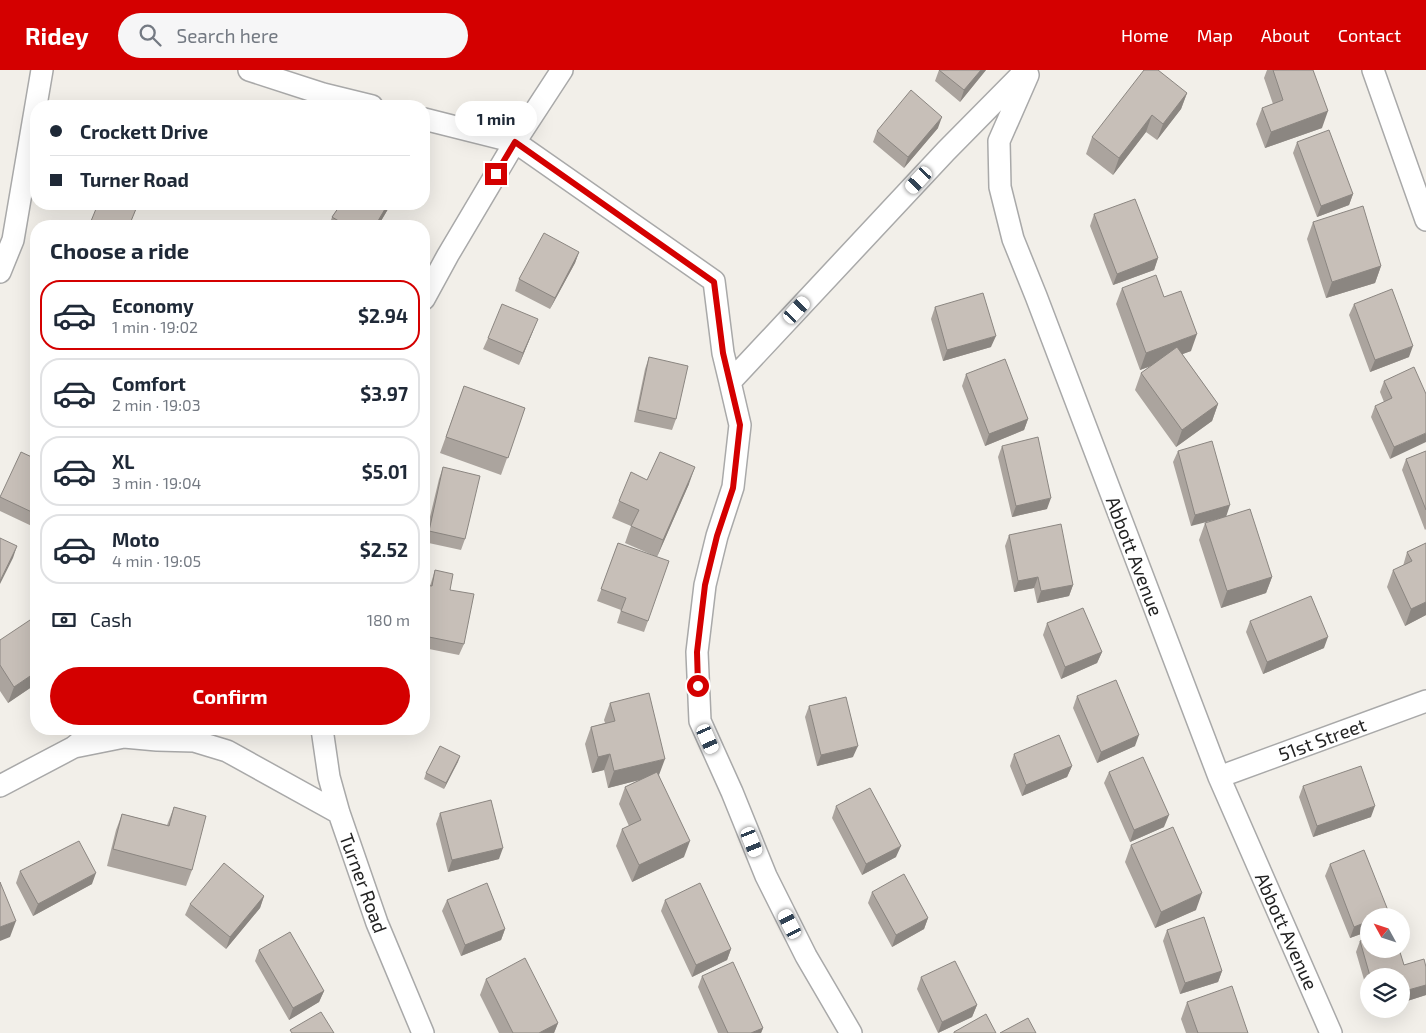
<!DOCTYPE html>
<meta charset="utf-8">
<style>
body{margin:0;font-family:"Exo 2",sans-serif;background:#f6f6f7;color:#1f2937;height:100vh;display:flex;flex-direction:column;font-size:19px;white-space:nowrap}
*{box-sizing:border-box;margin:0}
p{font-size:16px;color:#747a83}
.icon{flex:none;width:28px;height:28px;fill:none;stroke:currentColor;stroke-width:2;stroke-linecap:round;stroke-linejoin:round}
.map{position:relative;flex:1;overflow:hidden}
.side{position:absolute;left:30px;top:150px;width:400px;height:515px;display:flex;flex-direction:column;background:#fff;border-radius:20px;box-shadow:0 5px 20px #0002}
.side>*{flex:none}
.hud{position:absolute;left:30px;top:30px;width:400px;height:110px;border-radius:20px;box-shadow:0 5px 20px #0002;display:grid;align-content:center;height:110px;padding:0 20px;background:#fff}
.needle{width:32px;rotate:310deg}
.controls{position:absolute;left:1360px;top:838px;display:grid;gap:10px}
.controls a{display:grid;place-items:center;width:50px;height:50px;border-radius:50%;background:#fff;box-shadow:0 5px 20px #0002;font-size:25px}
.end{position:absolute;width:22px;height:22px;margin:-11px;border:6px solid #d40000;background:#fff;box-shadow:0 0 0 2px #fff}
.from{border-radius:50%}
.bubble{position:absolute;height:35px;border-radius:18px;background:#fff;box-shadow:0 5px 20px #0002;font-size:16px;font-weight:700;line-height:35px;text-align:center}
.car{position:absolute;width:15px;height:30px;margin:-15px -8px;border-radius:6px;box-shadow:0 0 4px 1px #0007;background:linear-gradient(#fff 24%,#345 0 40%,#fff 0 76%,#345 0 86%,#fff 0)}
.hud b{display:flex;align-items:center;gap:18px;height:48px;font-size:19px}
.hud b+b{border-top:1px solid #e0e1e3}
.hud i{width:12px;height:12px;background:#1f2937}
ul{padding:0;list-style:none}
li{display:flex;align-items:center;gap:15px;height:70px;margin:0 10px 8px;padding:0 10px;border:2px solid #e0e1e3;border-radius:20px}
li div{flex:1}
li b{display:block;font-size:19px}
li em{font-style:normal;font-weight:700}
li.active{border-color:#d40000}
li>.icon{width:45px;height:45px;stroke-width:1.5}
h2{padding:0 20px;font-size:22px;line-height:60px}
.pay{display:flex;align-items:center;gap:12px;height:55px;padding:0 20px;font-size:19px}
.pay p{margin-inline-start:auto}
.action{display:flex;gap:10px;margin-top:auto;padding:10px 20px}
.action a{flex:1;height:58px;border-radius:30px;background:#d40000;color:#fff;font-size:20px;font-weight:700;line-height:58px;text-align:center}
header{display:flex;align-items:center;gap:30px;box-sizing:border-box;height:70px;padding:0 25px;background:#d40000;color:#fff}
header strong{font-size:24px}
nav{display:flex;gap:28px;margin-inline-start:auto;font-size:18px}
.search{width:350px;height:45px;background:#f6f6f7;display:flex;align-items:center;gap:12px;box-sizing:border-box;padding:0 18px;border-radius:28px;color:#747a83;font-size:19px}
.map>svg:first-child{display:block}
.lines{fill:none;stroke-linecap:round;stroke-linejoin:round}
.street-casing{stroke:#a9a9a9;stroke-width:24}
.street{stroke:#fff;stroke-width:21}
.wall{fill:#aba49e}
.shaded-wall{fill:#8b8681}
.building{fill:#c7bfb8;stroke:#8b8681}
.route{stroke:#d40000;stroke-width:6}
.labels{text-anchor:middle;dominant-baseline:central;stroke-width:5;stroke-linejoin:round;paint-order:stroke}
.street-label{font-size:19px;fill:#222;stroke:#fff}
</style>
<header>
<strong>Ridey</strong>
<div class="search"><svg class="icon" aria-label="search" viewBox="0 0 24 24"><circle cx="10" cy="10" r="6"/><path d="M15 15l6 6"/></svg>Search here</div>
<nav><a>Home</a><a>Map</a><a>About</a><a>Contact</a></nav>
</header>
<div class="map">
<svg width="1426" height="963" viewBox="0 0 1426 963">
<rect width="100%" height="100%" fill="#f2efe9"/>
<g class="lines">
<defs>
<path id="street" d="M249,0l74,24 49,12
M1373,0l53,150
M1028,5l-29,66 1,46 13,52 23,57 183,481 112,256
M424,49l91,23 199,139 9,72 7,29
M0,202l13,-32 29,-170
M424,229l24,-44 67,-113 47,-72
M322,659l7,48 10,36 38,110 46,110
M74,677l50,-10 33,3 37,1 33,10 112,62
M1219,707l207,-76
M0,716l74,-39 11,-9
M851,963l-45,-77 -40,-80 -34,-84 -32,-71 -3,-69 8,-67 12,-49 16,-49 7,-62 -10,-43 216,-231 80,-81"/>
</defs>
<use href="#street" class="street-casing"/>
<use href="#street" class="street"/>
</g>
<path class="wall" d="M939,0h47l-26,32 -25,-21z
M1267,0h46l9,58 -57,20 -9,-24 6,-16 11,-4 -9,-26z
M1187,23l-6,16 -24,31 -11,-8 -33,43 -27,-21 6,-17z
M938,58l-34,40 -31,-26 4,-11z
M1297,72l56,52 -4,11 -32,12 -24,-64z
M341,134h50l-13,22h-49l3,-9z
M1094,144l64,44 -4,12 -41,15 -23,-59z
M1313,152l68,44 -6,17 -49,15 -19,-59z
M579,182l-4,11 -25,46 -35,-18 4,-12z
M1122,218l42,9 27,54 -9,3 36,50 -6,17 -36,26 -41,-57 6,-17 10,-7 -11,4 -24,-66z
M1354,234l55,53 -39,15 -21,-57z
M935,237l56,40 -48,14 -12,-42z
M533,261l-14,34 -36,-16 5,-11z
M649,287l27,62 -4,11 -38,-8 11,-53z
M966,304l62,45 -4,11 -39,16 -23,-60z
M1384,311l42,13 -36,65 -19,-42 4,-11 9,-4 -4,-10z
M464,316l61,22 -24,67 -61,-22z
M1002,376l45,63 -35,8 -14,-60z
M1178,381l52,54 -39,21 -18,-64z
M1426,381v78l-1,1 -23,-60 4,-11z
M36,389v69l-36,-17v-14z
M443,397l22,72 -4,11 -37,-8 15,-63z
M647,410l42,4 -32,73 -32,-14 6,-17 -19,-8 7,-17z
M1205,453l67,54 -6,16 -45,15 -22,-68z
M1009,465l64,50 -4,11 -32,7 -3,-15 -20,4 -9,-46z
M618,473l30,78 -4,11 -27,-9 4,-13 -24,-9z
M1426,473v72l-21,11 -18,-39 6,-17 10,-4 4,-14z
M435,500l15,20 14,54 -5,11 -35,-7v-63l6,1z
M1250,551l74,27 -61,26 -17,-42z
M1047,553l55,29 -5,11 -36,16 -18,-44z
M0,570l36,44 -28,19 -8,-12z
M1077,626l58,50 -38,17 -24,-55z
M610,633l49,72 25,82 -52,25 -16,-36 6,-17 7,-3 -10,-22 6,-17 14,-7 -31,8 -4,-18 -12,3 -7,-29 6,-17 14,-4 -1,-3z
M809,636l44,51 -36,9 -12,-49z
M1014,684l58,12 -5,11 -45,19 -12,-30z
M460,686l-16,33 -20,-10 2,-6z
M1109,702l55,55 -34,15 -26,-59z
M1303,716l68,31 -58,20 -14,-40z
M836,736l60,51 -34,18 -30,-57z
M174,737l18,63 -6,16 -79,-20 9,-36 6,-16 45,11z
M440,743l59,46 -51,13 -12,-48z
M1131,775l65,65 -41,18 -30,-66z
M1330,794l59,49 -1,3h-19v15l-19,7 -25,-62z
M20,801l72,13 -59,32 -17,-33z
M872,822l56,26 -4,11 -32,18 -24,-44z
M264,826l-4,12 -34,41 -41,-34 5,-11z
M447,830l58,29 -4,11 -40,16 -19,-45z
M665,830l66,49 -4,11 -35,17 -31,-66z
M1167,860l55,41 -4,11 -38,12 -17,-53z
M1360,871l44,24 22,2v28l-25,8v-27h-32v21l-13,-45z
M259,880l65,41 -5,11 -30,18 -34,-59z
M702,906l61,52 -2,5h-43l-20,-46z
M921,907l56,28 -5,12 -34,16 -21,-44z
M486,909l72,44 -4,10h-55l-19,-38z
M1187,932l61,31h-62l-5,-14z"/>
<path class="shaded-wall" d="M981,0h5l-26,32 4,-12z
M1187,23l-6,16 -24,31 6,-16z
M1328,41l-6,17 -57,20 6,-16z
M1152,45l-6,17 -33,43 6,-17z
M942,47l-4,11 -34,40 4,-11z
M1353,124l-4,11 -32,12 4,-11z
M388,134h3l-13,22h-3z
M579,182l-4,11 -25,46 5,-11z
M1158,188l-4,12 -41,15 4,-11z
M1381,196l-6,17 -49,15 6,-16z
M538,249l-5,12 -14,34 4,-12z
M1197,264l-6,17 -51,19 6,-17z
M996,266l-5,11 -48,14 4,-11z
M1413,276l-4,11 -39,15 5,-12z
M1218,334l-6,17 -36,26 6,-17z
M1028,349l-4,11 -39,16 4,-12z
M1426,363v9l-36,17 4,-12z
M695,397l-6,17 -32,73 6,-17z
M1051,428l-4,11 -35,8 4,-11z
M1230,435l-4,12 -35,9 4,-11z
M17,476l-4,12 -13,26v-3z
M1038,507l-4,11 -20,4 4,-11z
M1272,507l-6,16 -45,15 6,-17z
M1073,515l-4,11 -32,7 4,-12z
M1426,532v13l-21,11 6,-17z
M1328,567l-4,11 -61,26 4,-12z
M1102,582l-5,11 -36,16 4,-12z
M36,602v12l-28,19 6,-16z
M1139,665l-4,11 -38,17 4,-11z
M858,676l-5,11 -36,9 4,-11z
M610,684l-6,16 -12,3 6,-16z
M460,686l-2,6 -14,27 2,-6z
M665,689l-6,16 -51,13 6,-17z
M1072,696l-5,11 -45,19 4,-11z
M1375,736l-4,11 -58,20 4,-11z
M1169,745l-5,12 -34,15 4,-12z
M690,771l-6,16 -52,25 7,-17z
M901,776l-5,11 -34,18 4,-11z
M503,778l-4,11 -51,13 4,-12z
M96,803l-4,11 -59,32 5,-12z
M1202,823l-6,17 -41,18 6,-16z
M264,826l-4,12 -34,41 4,-12z
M1389,843l-1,3h-8z
M928,848l-4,11 -32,18 4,-12z
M16,851l-6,16 -10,4v-14z
M1369,851v10l-19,7 4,-11z
M505,859l-4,11 -40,16 4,-11z
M731,879l-4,11 -35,17 4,-12z
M1222,901l-4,11 -38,12 5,-11z
M1426,915v10l-25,8v-11z
M324,921l-5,11 -30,18 4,-12z
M977,935l-5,12 -34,16 4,-11z
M1374,939h7l-8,2z
M558,953l-4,10h-15z
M763,958l-2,5h-10z"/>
<path class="building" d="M939,0h42l-17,20z
M1144,0h14l29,23 -24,31 -11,-9 -33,43 -27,-21z
M1273,0h40l15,41 -57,21 -9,-24 21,-8z
M911,20l31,27 -34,40 -31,-26z
M1329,60l24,64 -32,12 -24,-64z
M1135,129l23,59 -41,16 -23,-60z
M98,134h40l-9,22h-40z
M341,134h47l-13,22h-28l-15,-9z
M1363,136l18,60 -49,16 -19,-60z
M544,163l35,19 -24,46 -36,-19z
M1156,205l8,22 17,-6 16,43 -51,19 -24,-65z
M1392,219l21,57 -38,14 -21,-56z
M983,223l13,43 -49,14 -12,-43z
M502,234l36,15 -15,34 -35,-15z
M1177,277l41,57 -36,26 -41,-57z
M649,287l39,9 -12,53 -38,-9z
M1005,289l23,60 -39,15 -23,-60z
M1414,297l12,27v39l-32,14 -19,-41 17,-8 -8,-17z
M464,316l61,22 -17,50 -62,-21z
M1038,367l13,61 -35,8 -14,-60z
M1212,371l18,64 -35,10 -17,-64z
M1426,381v59l-20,-51z
M21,382l15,7v55l-36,-17z
M660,382l35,15 -32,73 -32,-14 8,-16 -20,-9 12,-29 16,8z
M443,397l37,9 -15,63 -36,-8z
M1250,439l22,68 -45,14 -22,-68z
M1061,454l12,61 -32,6 -3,-14 -20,4 -9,-46z
M0,468l17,8 -17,35z
M618,473l51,18 -21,60 -27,-10 5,-13 -25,-9z
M1426,473v59l-15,7 -18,-39 19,-9 -5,-9z
M435,500l18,4 -3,16 24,4 -10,50 -40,-8v-51l8,1z
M1311,526l17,41 -61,25 -17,-41z
M1083,538l19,44 -37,15 -18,-44z
M36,546v56l-22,15 -14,-22v-25z
M1116,610l23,55 -38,17 -24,-56z
M649,623l16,66 -51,12 -4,-17 -12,3 -7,-30 24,-6 -5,-18z
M846,627l12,49 -37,9 -12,-49z
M1059,665l13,31 -46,19 -12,-31z
M440,676l20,10 -14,27 -20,-10z
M1143,687l26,58 -35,15 -25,-58z
M1361,696l14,40 -58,20 -14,-40z
M657,702l33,69 -51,24 -17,-36 19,-9 -16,-33z
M870,718l31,58 -35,18 -30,-58z
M491,730l12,48 -51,12 -12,-47z
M174,737l32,9 -14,54 -79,-21 9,-35 47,12z
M1173,757l29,66 -41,19 -30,-67z
M79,771l17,32 -58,31 -18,-33z
M1364,780l25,63 -9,3h-11v5l-15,6 -24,-63z
M224,793l40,33 -34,41 -40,-33z
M904,804l24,44 -32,17 -24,-43z
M0,812l16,39 -16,6z
M487,813l18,46 -40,16 -18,-45z
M700,813l31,66 -35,16 -31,-65z
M1204,847l18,54 -37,12 -18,-53z
M290,862l34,59 -31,17 -34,-58z
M1369,868v11h30l5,16 20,-6 2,8v18l-25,7v-16h-31l-10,-35z
M525,888l33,65 -19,10h-26l-27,-54z
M955,891l22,44 -35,17 -21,-45z
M733,892l30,66 -12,5h-23l-26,-57z
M1232,916l16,47h-50l-11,-31z
M321,942l13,21h-42l-2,-3z
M986,944l10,19h-42v-1z
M1028,948l8,15h-36z"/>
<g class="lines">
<path class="route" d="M496,104l19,-32 199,140 9,71 17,72 -7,63 -16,48 -12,49 -8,67 1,34"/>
</g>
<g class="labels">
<g class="street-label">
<text transform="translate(1135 486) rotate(69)">Abbott Avenue</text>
<text transform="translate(1322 669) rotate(-20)">51st Street</text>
<text transform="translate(364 813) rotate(70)">Turner Road</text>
<text transform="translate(1287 861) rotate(66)">Abbott Avenue</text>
</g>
</g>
</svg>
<div class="controls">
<a><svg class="needle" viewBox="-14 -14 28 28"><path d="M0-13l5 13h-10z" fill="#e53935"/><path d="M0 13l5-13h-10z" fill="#747a83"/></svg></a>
<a><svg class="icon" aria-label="layers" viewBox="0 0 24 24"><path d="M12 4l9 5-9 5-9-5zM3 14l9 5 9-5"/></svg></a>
</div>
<i class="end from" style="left:698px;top:616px"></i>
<i class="end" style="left:496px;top:104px"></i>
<div class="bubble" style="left:455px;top:31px;width:82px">1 min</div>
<i class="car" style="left:919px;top:110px;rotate:223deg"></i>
<i class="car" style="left:797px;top:240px;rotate:43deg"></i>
<i class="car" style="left:708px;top:669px;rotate:156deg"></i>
<i class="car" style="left:752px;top:772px;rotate:158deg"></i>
<i class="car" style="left:790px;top:854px;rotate:333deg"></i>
<div class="hud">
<b><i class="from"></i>Crockett Drive</b>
<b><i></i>Turner Road</b>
</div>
<section class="side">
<h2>Choose a ride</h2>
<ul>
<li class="active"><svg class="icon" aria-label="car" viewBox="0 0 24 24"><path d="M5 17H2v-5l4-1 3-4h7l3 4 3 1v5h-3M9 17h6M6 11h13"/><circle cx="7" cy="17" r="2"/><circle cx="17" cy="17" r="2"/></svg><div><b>Economy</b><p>1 min · 19:02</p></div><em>$2.94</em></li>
<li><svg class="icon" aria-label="car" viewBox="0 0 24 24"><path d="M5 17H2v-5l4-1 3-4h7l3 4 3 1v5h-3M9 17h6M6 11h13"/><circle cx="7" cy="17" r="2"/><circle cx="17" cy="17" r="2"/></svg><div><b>Comfort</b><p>2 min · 19:03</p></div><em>$3.97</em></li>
<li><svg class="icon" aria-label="car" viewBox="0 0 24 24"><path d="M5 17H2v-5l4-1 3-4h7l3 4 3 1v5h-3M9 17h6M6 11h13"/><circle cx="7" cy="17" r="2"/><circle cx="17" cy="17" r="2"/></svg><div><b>XL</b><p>3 min · 19:04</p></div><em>$5.01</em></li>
<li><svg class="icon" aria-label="car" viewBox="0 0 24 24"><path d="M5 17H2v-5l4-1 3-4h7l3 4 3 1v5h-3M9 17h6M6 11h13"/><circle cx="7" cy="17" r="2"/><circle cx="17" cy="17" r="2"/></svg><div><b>Moto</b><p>4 min · 19:05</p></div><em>$2.52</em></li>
</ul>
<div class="pay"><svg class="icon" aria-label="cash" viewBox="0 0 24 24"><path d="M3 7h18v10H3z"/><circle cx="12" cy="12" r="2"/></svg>Cash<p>180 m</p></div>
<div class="action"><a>Confirm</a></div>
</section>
</div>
